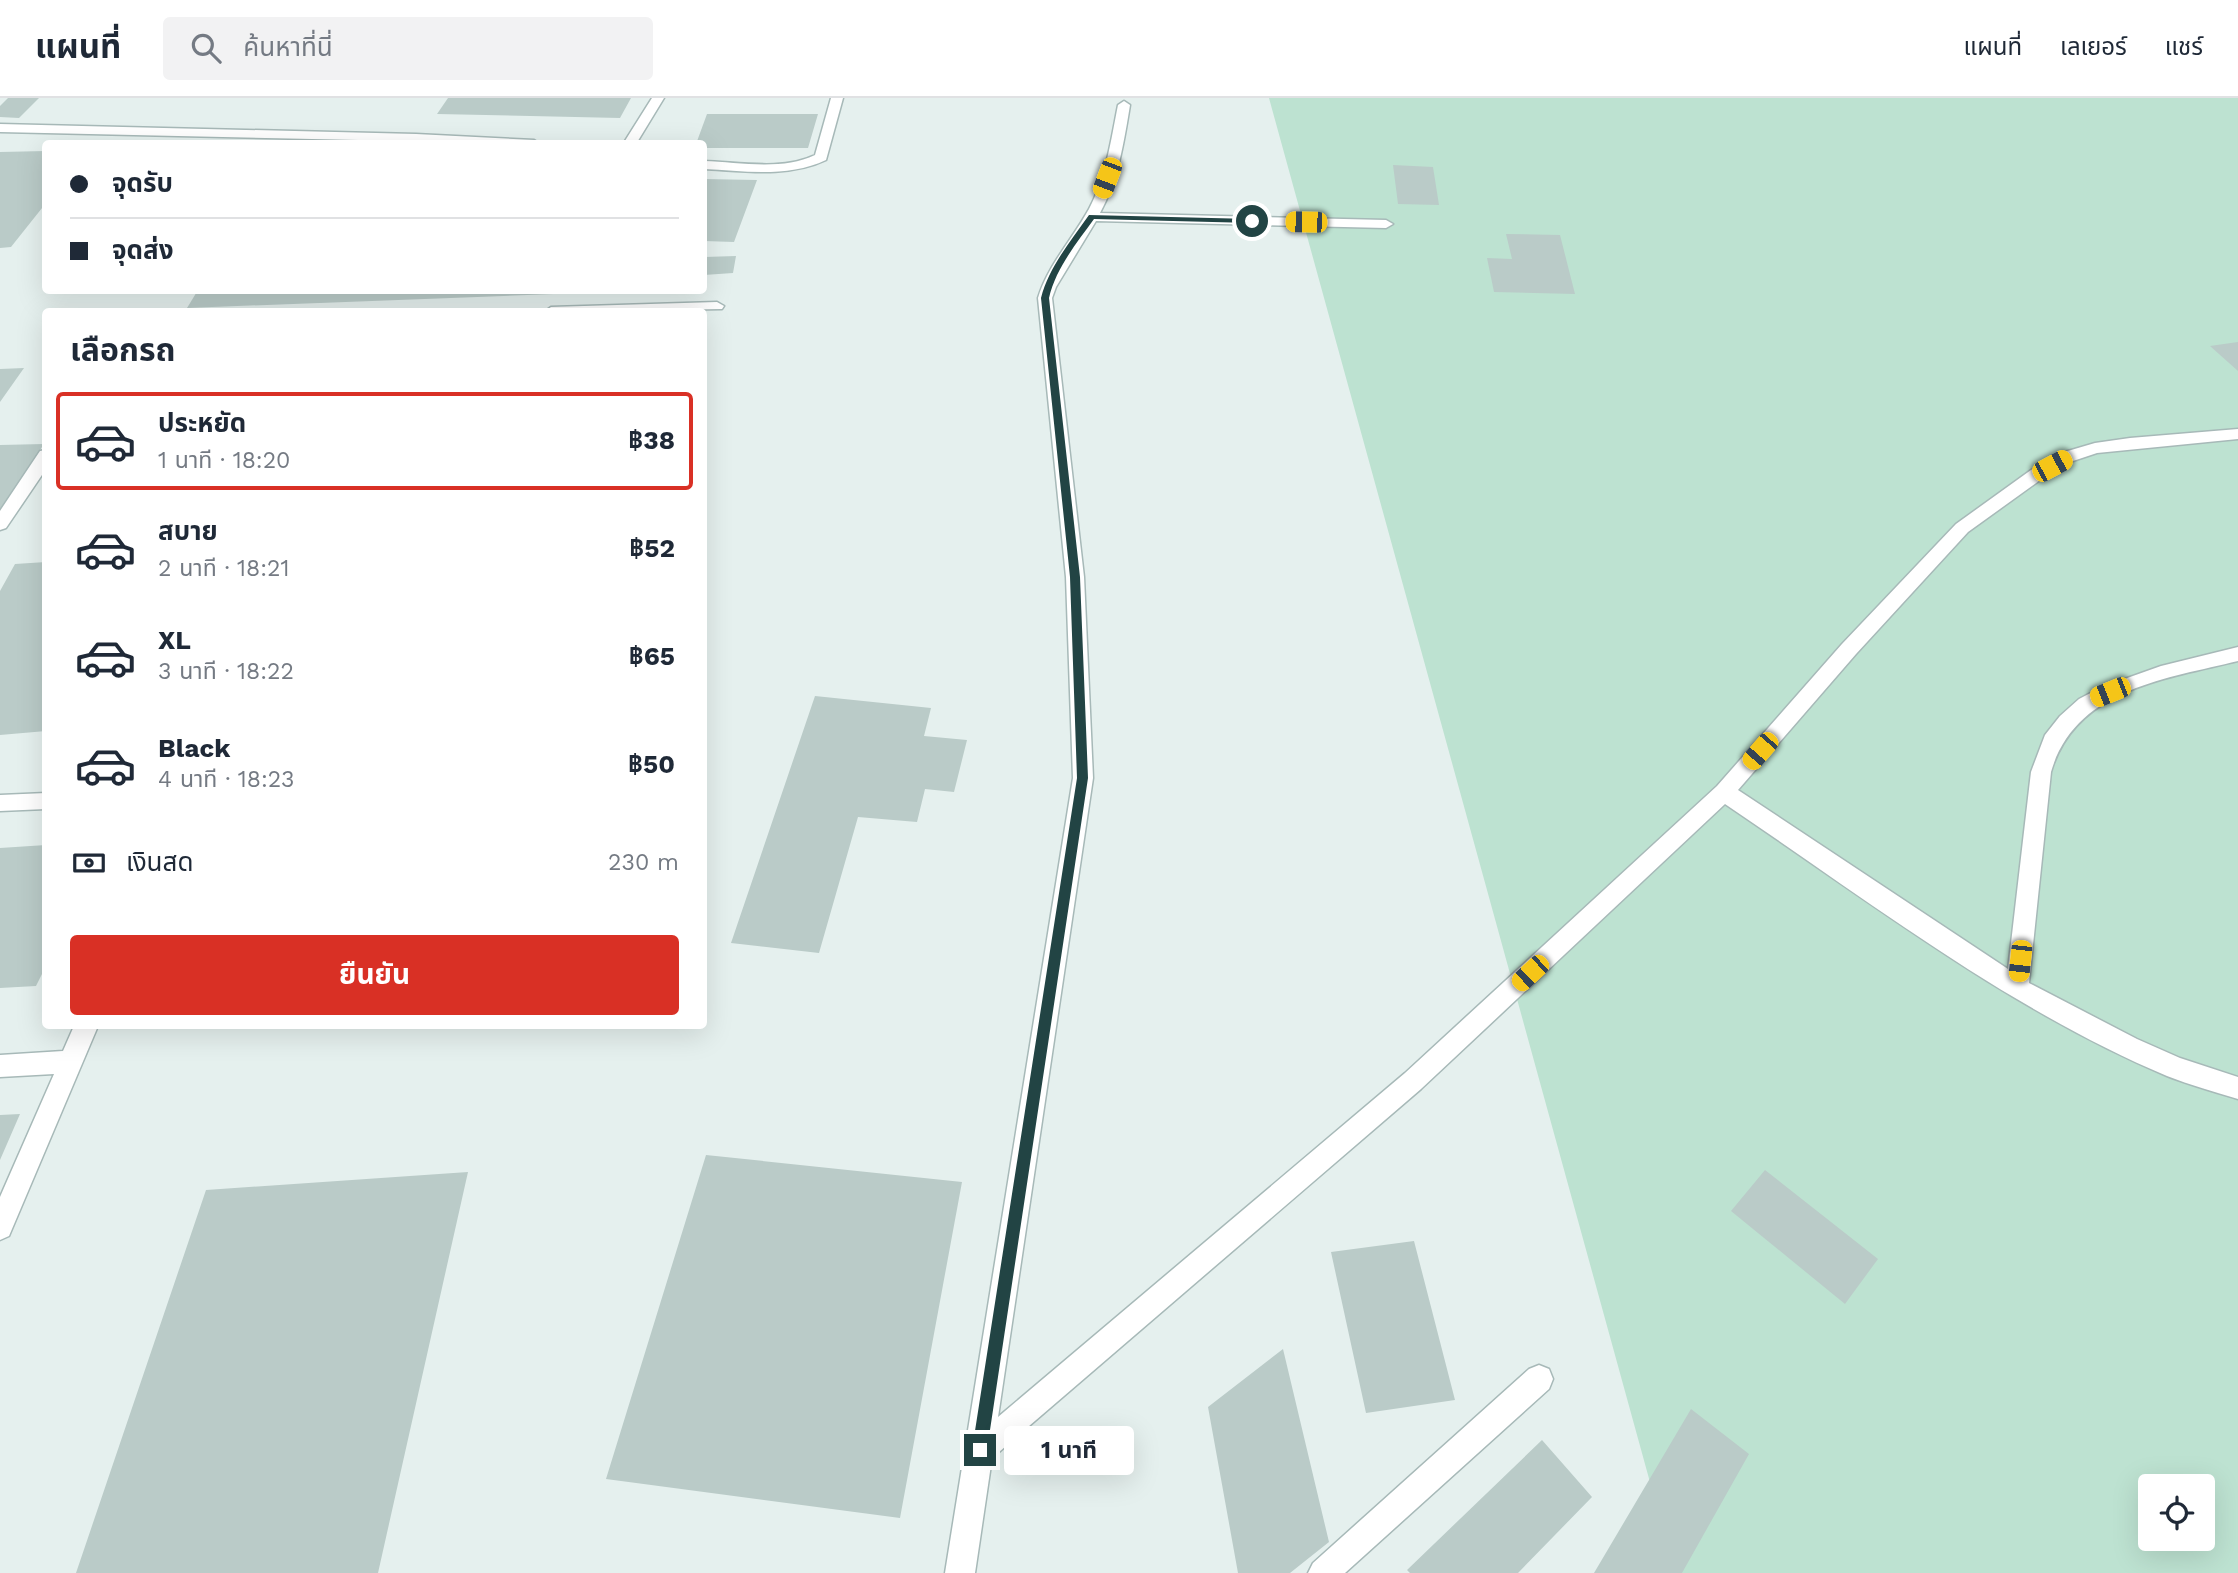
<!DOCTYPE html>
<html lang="th">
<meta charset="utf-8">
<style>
body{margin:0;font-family:"Work Sans","Noto Sans Thai",sans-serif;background:#f2f2f3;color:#1f2937;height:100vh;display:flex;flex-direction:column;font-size:26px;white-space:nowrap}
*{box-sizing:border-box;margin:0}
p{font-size:23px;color:#747a83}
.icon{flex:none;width:38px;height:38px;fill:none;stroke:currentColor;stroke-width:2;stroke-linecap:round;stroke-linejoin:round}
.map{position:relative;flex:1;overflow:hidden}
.sheet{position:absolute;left:42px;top:210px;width:665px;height:721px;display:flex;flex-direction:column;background:#fff;border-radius:7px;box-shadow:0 7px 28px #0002}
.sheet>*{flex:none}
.guide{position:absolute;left:42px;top:42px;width:665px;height:154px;border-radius:7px;box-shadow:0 7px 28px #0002;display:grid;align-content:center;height:154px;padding:0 28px;background:#fff}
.buttons{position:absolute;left:2138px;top:1376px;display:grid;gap:14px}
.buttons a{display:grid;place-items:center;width:77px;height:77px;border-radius:7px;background:#fff;box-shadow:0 7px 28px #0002;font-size:35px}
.end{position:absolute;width:32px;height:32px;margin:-16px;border:9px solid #244;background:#fff;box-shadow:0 0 0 4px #fff}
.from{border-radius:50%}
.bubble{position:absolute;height:49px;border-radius:7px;background:#fff;box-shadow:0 7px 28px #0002;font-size:23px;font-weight:700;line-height:49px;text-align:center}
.car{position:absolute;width:21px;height:42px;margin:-21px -10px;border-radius:9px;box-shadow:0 0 5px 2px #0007;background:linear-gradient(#f5c518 24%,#345 0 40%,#f5c518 0 76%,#345 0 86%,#f5c518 0)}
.guide b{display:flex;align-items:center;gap:24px;height:66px;font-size:26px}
.guide b+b{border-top:2px solid #e0e1e3}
.guide i{width:18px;height:18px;background:#1f2937}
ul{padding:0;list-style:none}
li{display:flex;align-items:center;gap:21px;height:98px;margin:0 14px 10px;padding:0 14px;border:4px solid transparent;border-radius:7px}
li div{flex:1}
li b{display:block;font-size:26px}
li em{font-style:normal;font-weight:700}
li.selected{border-color:#d93025}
li>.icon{width:63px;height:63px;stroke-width:1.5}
h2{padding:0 28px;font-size:32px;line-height:84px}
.pay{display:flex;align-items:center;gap:18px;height:77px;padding:0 28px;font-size:26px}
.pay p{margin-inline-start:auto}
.button{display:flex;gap:14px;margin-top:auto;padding:14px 28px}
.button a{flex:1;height:80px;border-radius:7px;background:#d93025;color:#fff;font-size:28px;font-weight:700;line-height:80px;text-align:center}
header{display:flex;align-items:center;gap:42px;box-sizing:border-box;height:98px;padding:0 35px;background:#fff;border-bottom:2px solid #e0e1e3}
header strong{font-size:33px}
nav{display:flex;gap:38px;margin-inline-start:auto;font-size:24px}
.search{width:490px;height:63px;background:#f2f2f3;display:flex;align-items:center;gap:18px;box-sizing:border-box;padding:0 24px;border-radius:7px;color:#747a83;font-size:26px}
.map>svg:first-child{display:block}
.green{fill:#bde2d1;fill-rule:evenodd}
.building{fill:#bacbc8}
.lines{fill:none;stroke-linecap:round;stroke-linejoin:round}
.minor-casing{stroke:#a7b9b8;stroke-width:3}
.minor{fill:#fff;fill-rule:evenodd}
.route{fill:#244}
</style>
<header>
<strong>แผนที่</strong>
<div class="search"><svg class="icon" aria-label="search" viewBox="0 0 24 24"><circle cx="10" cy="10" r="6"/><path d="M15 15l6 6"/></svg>ค้นหาที่นี่</div>
<nav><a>แผนที่</a><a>เลเยอร์</a><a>แชร์</a></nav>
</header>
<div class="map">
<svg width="2238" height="1475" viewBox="0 0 2238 1475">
<rect width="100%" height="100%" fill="#e5f0ee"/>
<path class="green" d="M1269,0h969v1475h-563zM2151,1388h52v52h-52z"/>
<path class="building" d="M8,0h31l-20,20 -19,-1v-11z
M448,0h183l-11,20 -183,-4z
M707,16h111l-10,34h-104v-4h-8z
M46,53v52l-35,44 -11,1v-96z
M1393,67l40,2 6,38 -41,-1z
M704,81l53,1 -23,62 -30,-1z
M1506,136l54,1 15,59 -81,-2 -7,-34 25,1z
M736,158l-3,17 -29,2v-18z
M198,192h357l-2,4 -366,14z
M2238,244v29l-28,-25z
M24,270l-24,34v-33z
M44,346l-44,66v-65z
M46,464v169l-46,4v-144l15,-27z
M815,598l116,12 -7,28 43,4 -13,52 -29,-3 -8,33 -59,-5 -39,136 -88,-10z
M46,747v121l-10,20 -36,2v-140z
M20,1016l-20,46v-45z
M706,1057l256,27 -62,336 -294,-39z
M1765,1072l113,89 -33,45 -114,-93z
M468,1074l-90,401h-302l130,-383z
M1414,1143l41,159 -89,13 -35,-161z
M1283,1251l46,193 -39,31h-52l-30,-166z
M1691,1311l58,45 -67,119h-88z
M1542,1342l50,57 -74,76h-108l-3,-3z"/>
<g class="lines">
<defs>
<path id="minor" d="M652,0h12l-28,46h-13z
M831,0h12l-17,62c-37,18 -83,11 -122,9v-8c35,1 78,10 111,-6z
M1124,3l6,4c-6,37 -12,75 -30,108l286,7 7,4 -7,4 -290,-7 -40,66 -4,11 32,279 9,201 -95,639 407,-344 312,-287 125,-142 114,-120 75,-54 30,-17 34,-10 35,-5 108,-9v10l-141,14 -24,8 -30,17 -75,54 -112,122 -118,136 270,179 23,-197 14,-37 15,-19 19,-17 23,-12 59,-21 77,-19v14c-73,18 -163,28 -187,111l-22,211 108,56 43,19 58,19v22c-23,-7 -48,-14 -71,-23 -159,-67 -299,-176 -442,-272l-304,285 -429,369 -17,115h-30l128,-795 -7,-201 -28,-279c10,-33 34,-58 51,-89 17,-32 22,-69 29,-104z
M0,26l416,10 118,6 6,4 -540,-12z
M717,204l7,4 -2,3 -178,3 7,-5z
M46,352v19l-40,59 -6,2v-19l40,-60z
M46,695v16l-46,2v-16z
M74,928h24l-89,210 -9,4v-43l54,-123 -54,3v-22l63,-4z
M1539,1267l10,4 4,10 -4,10 -204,184h-37l5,-10 216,-194z"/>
</defs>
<use href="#minor" class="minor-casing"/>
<use href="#minor" class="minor"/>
</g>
<path class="route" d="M1089,117l163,4 4,2 -4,2 -158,-4c-18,25 -38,49 -45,79l31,279 8,201 -101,672 -2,5 -5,2 -6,-2 -2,-5 105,-672 -7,-201 -29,-279c8,-31 29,-56 48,-83z"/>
</svg>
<div class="buttons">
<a><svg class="icon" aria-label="locate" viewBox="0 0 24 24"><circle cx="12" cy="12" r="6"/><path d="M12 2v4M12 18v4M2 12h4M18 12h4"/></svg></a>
</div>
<i class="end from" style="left:1252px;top:123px"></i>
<i class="end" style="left:980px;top:1352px"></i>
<div class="bubble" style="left:1004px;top:1328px;width:130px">1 นาที</div>
<i class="car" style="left:1107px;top:80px;rotate:201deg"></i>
<i class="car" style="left:1306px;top:124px;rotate:271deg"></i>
<i class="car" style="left:2052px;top:368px;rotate:62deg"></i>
<i class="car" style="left:2110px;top:594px;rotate:248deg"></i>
<i class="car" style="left:1760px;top:653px;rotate:221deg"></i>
<i class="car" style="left:2020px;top:863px;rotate:186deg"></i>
<i class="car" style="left:1530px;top:875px;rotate:227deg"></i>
<div class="guide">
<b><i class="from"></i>จุดรับ</b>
<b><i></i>จุดส่ง</b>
</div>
<section class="sheet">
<h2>เลือกรถ</h2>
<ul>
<li class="selected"><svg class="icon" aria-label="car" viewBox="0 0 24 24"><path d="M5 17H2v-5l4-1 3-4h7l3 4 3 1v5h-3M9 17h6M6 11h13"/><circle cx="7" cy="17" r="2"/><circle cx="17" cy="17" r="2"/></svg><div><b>ประหยัด</b><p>1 นาที · 18:20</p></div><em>฿38</em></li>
<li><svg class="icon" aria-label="car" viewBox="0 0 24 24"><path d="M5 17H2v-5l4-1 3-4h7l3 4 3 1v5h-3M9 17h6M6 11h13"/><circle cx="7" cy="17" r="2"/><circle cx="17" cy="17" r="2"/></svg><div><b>สบาย</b><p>2 นาที · 18:21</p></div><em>฿52</em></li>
<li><svg class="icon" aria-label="car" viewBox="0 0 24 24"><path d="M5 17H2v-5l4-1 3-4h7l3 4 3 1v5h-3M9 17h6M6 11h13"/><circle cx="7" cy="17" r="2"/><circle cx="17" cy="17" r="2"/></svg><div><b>XL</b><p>3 นาที · 18:22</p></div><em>฿65</em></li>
<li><svg class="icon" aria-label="car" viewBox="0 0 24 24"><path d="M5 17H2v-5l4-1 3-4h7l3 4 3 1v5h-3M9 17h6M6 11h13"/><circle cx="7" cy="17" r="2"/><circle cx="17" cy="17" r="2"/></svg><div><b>Black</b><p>4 นาที · 18:23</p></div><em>฿50</em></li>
</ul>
<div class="pay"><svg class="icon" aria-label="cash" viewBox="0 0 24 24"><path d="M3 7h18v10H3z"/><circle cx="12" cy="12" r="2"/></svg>เงินสด<p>230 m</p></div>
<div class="button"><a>ยืนยัน</a></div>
</section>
</div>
